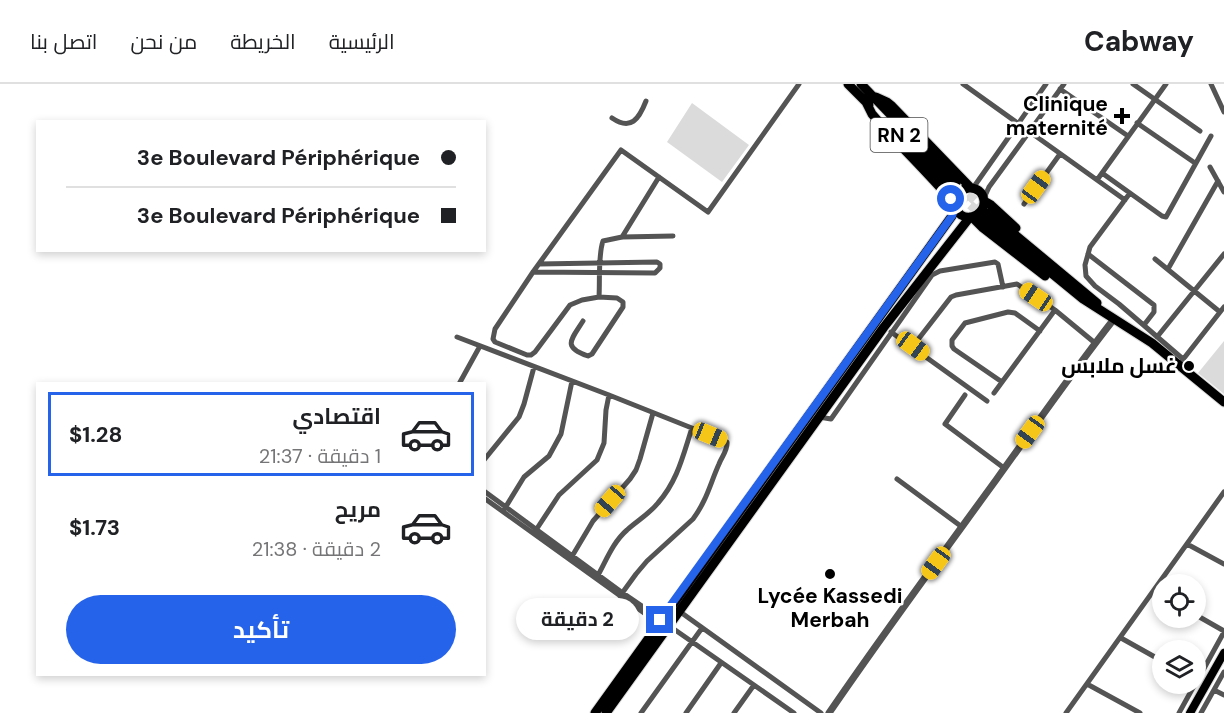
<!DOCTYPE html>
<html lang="ar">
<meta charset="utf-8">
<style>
body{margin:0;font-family:"DM Sans",Cairo,sans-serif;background:#f2f2f2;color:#202124;direction:rtl;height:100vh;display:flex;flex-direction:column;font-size:22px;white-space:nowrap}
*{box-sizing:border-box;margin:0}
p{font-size:20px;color:#757577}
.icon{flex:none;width:33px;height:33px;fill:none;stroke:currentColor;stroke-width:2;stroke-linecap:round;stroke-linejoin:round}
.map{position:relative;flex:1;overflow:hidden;direction:ltr}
.panel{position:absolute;left:36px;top:298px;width:450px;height:294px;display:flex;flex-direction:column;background:#fff;border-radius:0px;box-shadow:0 3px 9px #0003;direction:rtl}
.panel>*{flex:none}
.banner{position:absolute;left:36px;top:36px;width:450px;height:132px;border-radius:0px;box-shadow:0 3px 9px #0003;direction:rtl;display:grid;align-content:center;height:132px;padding:0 30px;background:#fff}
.fabs{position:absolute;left:1152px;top:490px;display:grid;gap:12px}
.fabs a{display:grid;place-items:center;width:54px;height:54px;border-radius:50%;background:#fff;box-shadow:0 3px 9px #0003;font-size:30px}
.end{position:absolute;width:27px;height:27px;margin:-14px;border:8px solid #2563eb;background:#fff;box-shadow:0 0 0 3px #fff}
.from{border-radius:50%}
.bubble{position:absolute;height:42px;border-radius:21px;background:#fff;box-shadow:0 3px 9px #0003;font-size:20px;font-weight:700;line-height:42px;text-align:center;direction:rtl}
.car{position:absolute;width:18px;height:36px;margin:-18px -9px;border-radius:8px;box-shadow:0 0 4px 2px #0007;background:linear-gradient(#f5c518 24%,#345 0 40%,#f5c518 0 76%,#345 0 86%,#f5c518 0)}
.banner b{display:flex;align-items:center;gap:21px;height:57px;font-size:22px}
.banner b+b{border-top:2px solid #e0e0e0}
.banner i{width:15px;height:15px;background:#202124}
ul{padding:10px 0 0;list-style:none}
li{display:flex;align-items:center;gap:18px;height:84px;margin:0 12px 9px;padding:0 18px;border:3px solid transparent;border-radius:0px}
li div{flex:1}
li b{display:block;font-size:22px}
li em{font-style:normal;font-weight:700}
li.on{border-color:#2563eb}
li>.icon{width:54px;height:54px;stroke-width:1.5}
.button{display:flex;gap:12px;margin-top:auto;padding:12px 30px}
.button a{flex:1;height:69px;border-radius:36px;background:#2563eb;color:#fff;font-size:24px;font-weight:700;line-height:69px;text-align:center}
header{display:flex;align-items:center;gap:36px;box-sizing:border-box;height:84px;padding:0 30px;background:#fff;border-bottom:2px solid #e0e0e0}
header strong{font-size:28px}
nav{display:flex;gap:33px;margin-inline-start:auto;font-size:21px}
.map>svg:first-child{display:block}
.green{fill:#dbdbdb}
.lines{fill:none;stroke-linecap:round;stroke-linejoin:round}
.trunk-tunnel{stroke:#d9d9d9;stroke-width:9;stroke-dasharray:9 4.5;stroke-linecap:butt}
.primary-casing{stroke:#dbdbdb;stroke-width:10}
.trunk-casing{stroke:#dbdbdb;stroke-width:11}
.minor{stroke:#545454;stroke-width:5}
.tertiary{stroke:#545454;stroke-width:7}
.primary{stroke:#000;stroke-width:8}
.trunk{stroke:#000;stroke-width:9}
.route{stroke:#2563eb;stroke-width:8}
.poi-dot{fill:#000;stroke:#fff;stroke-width:2}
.labels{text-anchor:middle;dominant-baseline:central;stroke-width:5;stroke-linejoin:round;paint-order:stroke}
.shield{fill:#fff;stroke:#4c4c4c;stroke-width:1.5}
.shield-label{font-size:20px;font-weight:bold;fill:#000}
.poi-label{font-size:21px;font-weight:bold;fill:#000;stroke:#fff;text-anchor:end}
</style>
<header>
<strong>Cabway</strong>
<nav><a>الرئيسية</a><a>الخريطة</a><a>من نحن</a><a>اتصل بنا</a></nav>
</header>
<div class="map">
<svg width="1224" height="629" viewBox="0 0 1224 629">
<rect width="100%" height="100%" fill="#fff"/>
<path class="green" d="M692,19l57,42 -27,37 -55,-40z
M1224,257v53l-26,-21z"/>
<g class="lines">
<path class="trunk-tunnel" d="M958,101l29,27
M950,103l34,30"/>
<defs>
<path id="primary" d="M1190,629l34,-60"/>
<path id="trunk" d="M848,0l21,21
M861,0l95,99
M876,13l11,5 5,4 79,82
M866,18l6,12c23,27 49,52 73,79 3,3 7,6 9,10 2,5 3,9 7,12 10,6 24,-2 23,-14 -2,-19 -29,-17 -29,4
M913,65l37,38
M984,117l7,4 25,23
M989,129l108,90
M972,133l11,11 62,48
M984,134l99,81 69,44 72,59
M595,629l357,-497 3,-9
M606,629l278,-386 86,-110"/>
</defs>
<use href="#primary" class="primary-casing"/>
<use href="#trunk" class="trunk-casing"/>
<path class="minor" d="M963,0l162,116
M1133,0l67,47
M1211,0l13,28
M1060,5l68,47
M612,34c19,13 27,1 34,-17
M1137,39l58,40
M1210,83l14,25
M1102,89l60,43 4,1 45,-81
M1097,96l69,-96
M973,104l73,-104
M1130,109l-40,54 -5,18 1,11 9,10 24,18 64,55
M984,114l5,-11 75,-103
M1024,120l36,-50
M673,152l-51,1 -19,4c-5,14 -3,40 -4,56l-17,3 -12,5 -35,47 -4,3h-4l-32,-13 -2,-3 2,-10 38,-57 88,-122 87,62 91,-128
M622,153l37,-60
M1088,170l66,51v7l-10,13
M1155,175l65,53
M1168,185l50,-88
M533,188l122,1 5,-5v-4l-3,-2 -118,2
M583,237c-12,19 -21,26 5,35l4,-2 31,-47v-5l-6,-4 -18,-1
M891,248l96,69
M457,253l152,58 118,47c1,8 -5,14 -8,22 -9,20 -12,36 -26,55l-46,42 -11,13 -16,22
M1157,253l67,-83
M913,262l38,-49 5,-2 61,-11 38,26 40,33
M1181,278l43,-55
M1002,298l-48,-33 -2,-3v-6l13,-17 43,-11 7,1 25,18
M459,300l21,-38
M994,309l61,-83
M965,311l-20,29 59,44
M819,333l12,2 101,-144 8,-4 55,-9 3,2 5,23
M484,376l35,-43 5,-13 10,-37
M897,395l65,48
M484,407l136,100 41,28
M484,414l174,125
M505,424l19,-31 25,-21 12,-22 11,-53
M536,446l23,-35 38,-35 7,-17 2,-33 3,-15
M1187,460l37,20
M571,474l22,-37 37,-42 6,-9 4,-11 13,-46
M597,493c9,-16 16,-35 30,-47 10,-9 22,-16 31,-27 20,-23 25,-48 34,-75
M1154,507l8,5
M679,527l142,102
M1196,531l28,16
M668,541l126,88
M1121,554l41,23
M1196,599l28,-51
M1087,600l53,29
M1214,606l10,5
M641,629l61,-85
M686,629l35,-50
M734,629l20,-28
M1066,629l158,-221
M1179,629l16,-29
M1201,629l23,-41"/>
<path class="tertiary" d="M829,629c54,-79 111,-156 167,-233 39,-54 77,-109 118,-161"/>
<use href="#primary" class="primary"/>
<use href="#trunk" class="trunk"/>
</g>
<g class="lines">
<path class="route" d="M660,536l292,-404 3,-9 -4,-8"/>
</g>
<g class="poi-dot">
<path d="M1119 23h6v6h6v6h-6v6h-6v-6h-6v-6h6z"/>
<circle cx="1189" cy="282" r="6"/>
<circle cx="830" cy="490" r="6"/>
</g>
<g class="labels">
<rect class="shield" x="870.5" y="34" width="57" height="34" rx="4.5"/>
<g class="shield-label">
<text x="899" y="51">RN 2</text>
</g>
<g class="poi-label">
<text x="1108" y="20">Clinique<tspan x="1108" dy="24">maternité</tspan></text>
<text x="1177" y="282">غسل ملابس</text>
<text x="830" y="512" text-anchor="middle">Lycée Kassedi<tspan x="830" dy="24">Merbah</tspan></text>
</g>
</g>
</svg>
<div class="fabs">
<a><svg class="icon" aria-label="locate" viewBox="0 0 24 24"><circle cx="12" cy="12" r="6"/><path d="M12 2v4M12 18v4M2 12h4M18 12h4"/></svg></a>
<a><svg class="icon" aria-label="layers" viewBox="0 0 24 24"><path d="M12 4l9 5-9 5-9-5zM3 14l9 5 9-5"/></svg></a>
</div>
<i class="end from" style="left:951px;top:115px"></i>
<i class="end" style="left:660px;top:536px"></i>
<div class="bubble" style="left:516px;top:514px;width:123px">2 دقيقة</div>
<i class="car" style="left:1036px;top:103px;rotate:36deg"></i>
<i class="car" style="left:1036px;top:213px;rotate:304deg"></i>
<i class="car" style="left:913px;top:262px;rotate:126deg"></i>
<i class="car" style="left:1030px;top:348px;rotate:216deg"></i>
<i class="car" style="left:710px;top:351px;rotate:112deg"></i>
<i class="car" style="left:610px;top:417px;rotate:221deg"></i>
<i class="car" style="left:936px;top:479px;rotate:216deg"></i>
<div class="banner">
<b><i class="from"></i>3e Boulevard Périphérique</b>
<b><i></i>3e Boulevard Périphérique</b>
</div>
<section class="panel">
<ul>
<li class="on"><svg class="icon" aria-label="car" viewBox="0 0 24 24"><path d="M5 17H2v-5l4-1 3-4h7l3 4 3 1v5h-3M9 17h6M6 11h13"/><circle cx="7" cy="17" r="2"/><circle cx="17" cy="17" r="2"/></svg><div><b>اقتصادي</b><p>1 دقيقة · 21:37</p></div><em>$1.28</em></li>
<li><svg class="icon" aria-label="car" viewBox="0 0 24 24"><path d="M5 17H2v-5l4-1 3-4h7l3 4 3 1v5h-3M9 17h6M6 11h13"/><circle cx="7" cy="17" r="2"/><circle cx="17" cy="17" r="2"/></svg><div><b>مريح</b><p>2 دقيقة · 21:38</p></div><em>$1.73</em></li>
</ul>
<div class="button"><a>تأكيد</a></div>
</section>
</div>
